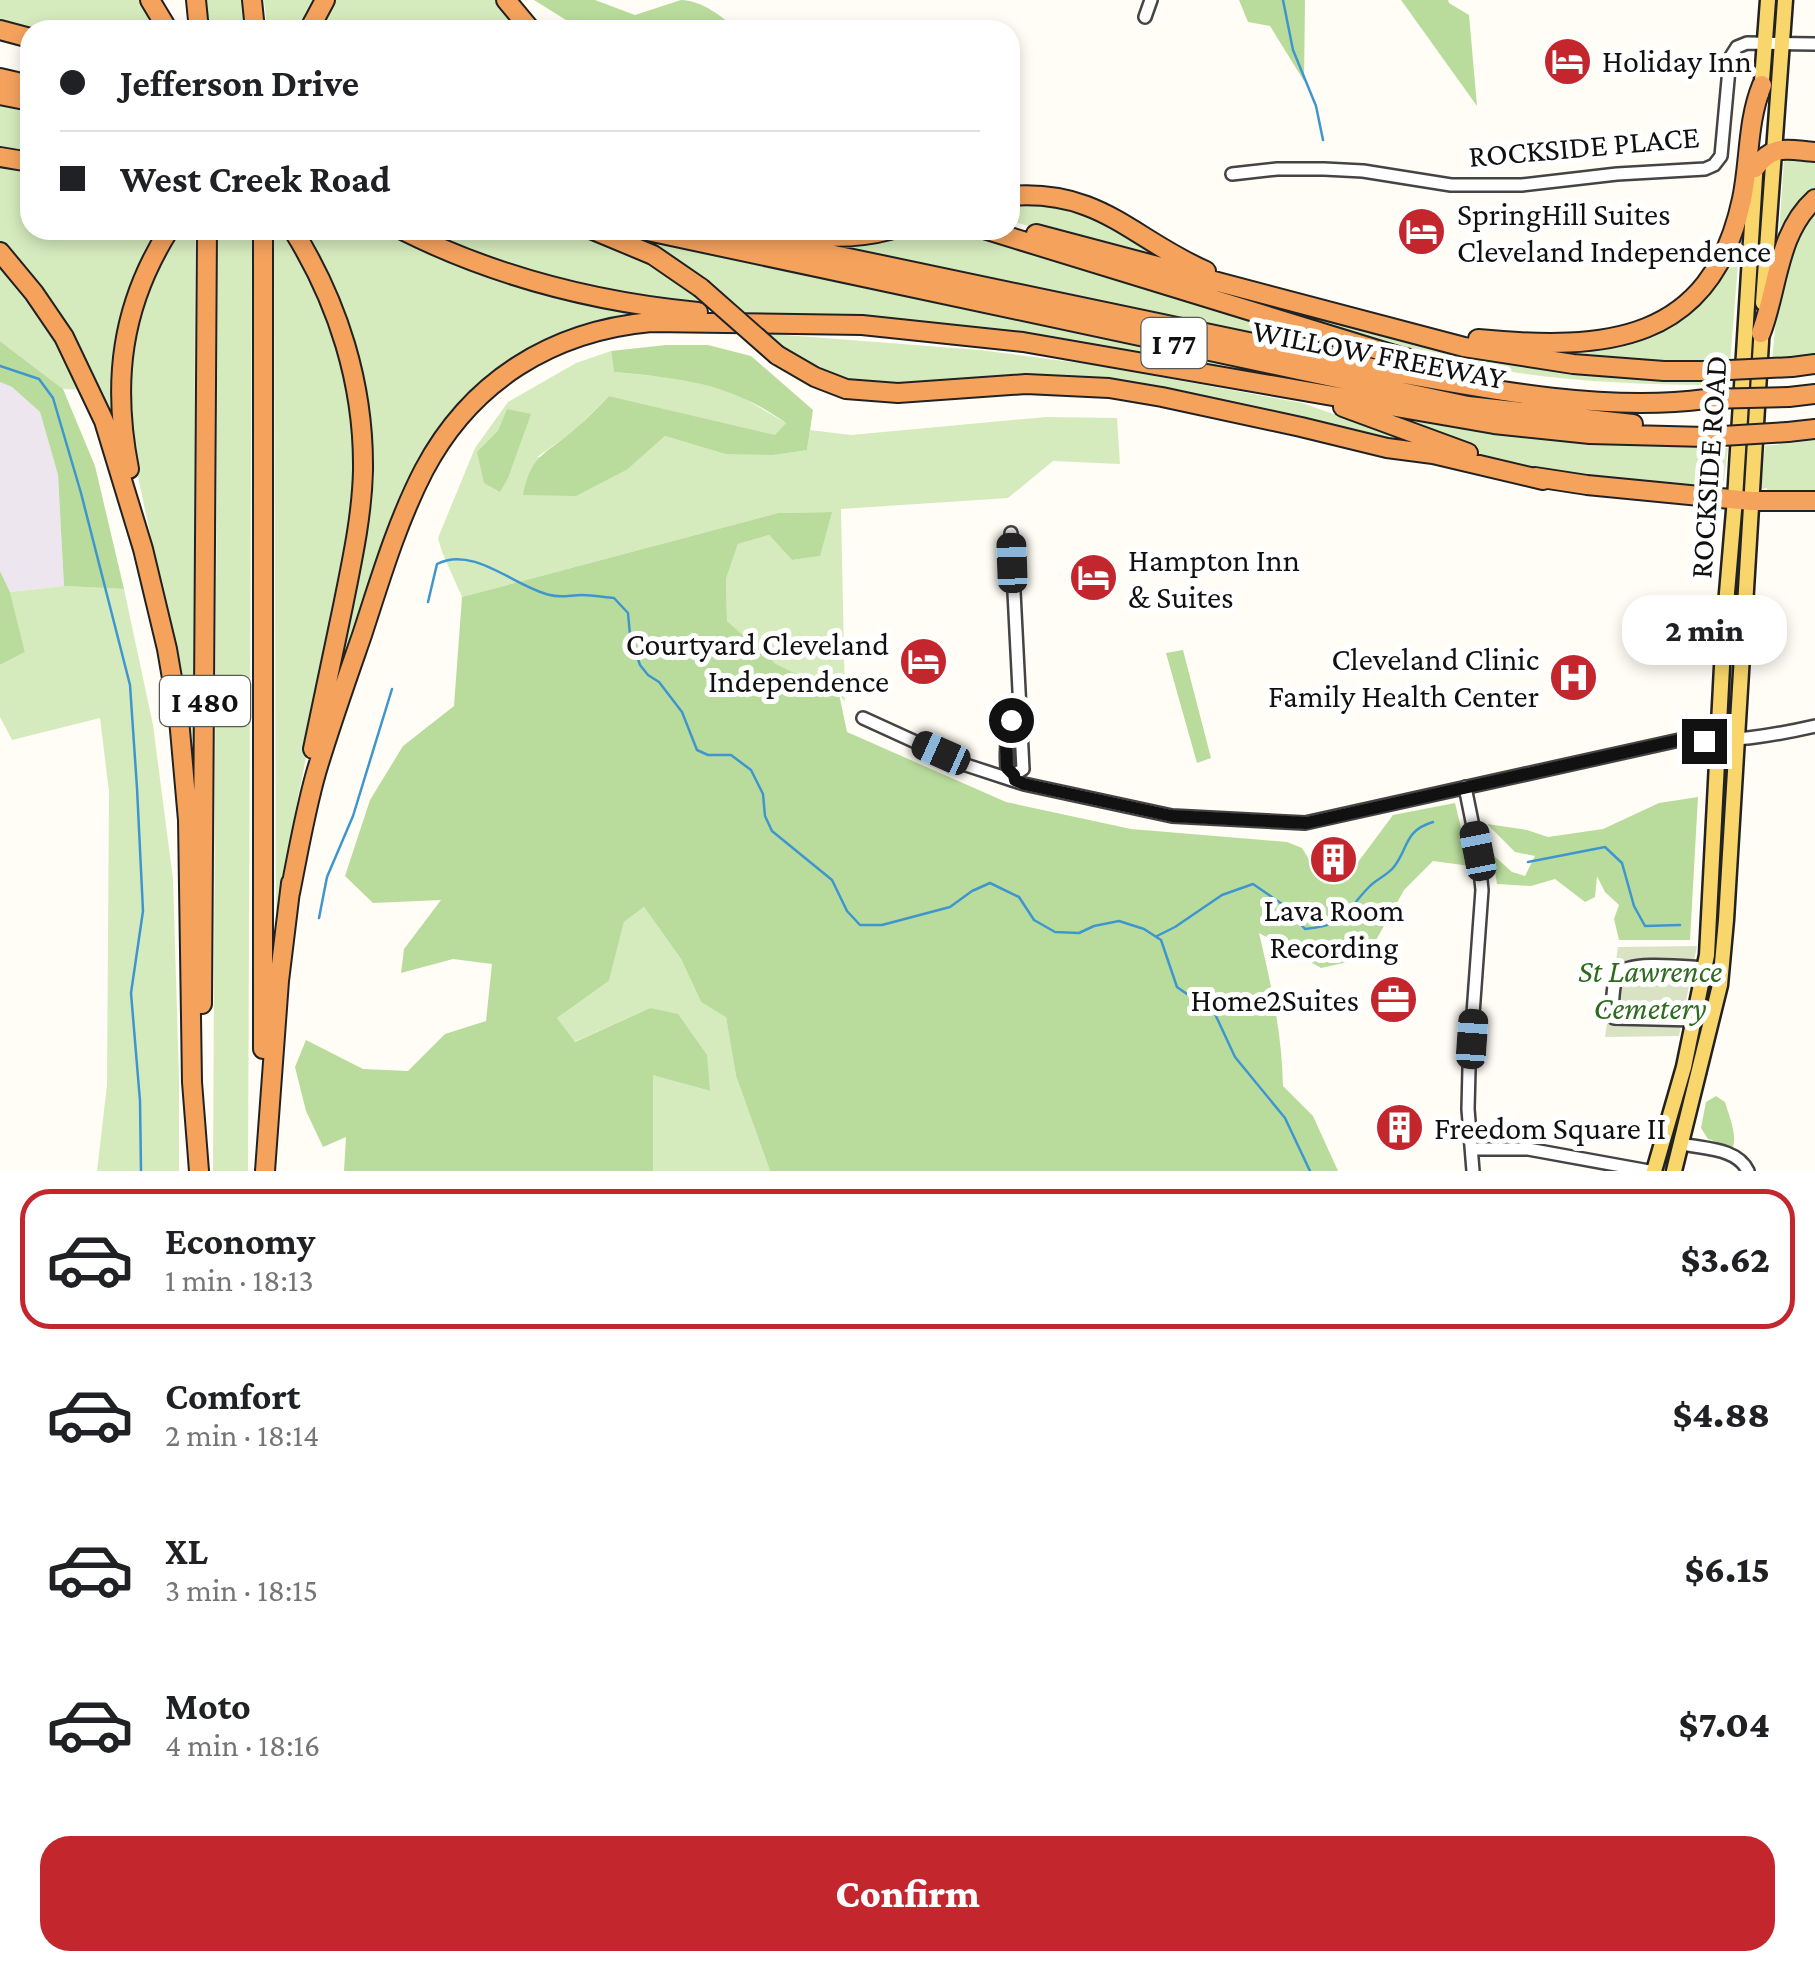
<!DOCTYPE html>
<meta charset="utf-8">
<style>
body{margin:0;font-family:"Crimson Pro",serif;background:#f6f6f6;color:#202124;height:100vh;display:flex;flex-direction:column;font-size:38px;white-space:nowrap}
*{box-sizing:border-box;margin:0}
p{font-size:32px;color:#757577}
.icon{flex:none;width:55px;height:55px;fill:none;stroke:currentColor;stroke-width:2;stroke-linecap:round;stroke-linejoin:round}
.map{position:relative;height:1171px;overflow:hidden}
.drawer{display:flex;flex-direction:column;background:#fff;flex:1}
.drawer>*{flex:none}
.top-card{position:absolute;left:20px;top:20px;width:1000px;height:220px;border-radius:30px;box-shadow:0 5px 15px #0003;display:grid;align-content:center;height:220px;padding:0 40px;background:#fff}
.end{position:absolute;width:45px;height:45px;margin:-22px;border:12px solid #111;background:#fff;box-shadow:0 0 0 5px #fff}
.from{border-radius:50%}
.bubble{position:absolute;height:70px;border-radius:30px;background:#fff;box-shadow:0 5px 15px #0003;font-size:32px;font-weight:800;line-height:70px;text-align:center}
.car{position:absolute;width:30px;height:60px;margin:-30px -15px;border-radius:12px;box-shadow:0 0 8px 2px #0007;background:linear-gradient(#222 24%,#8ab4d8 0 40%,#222 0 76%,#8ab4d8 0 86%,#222 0)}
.top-card b{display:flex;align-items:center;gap:35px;height:95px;font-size:38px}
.top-card b+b{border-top:2px solid #e0e0e0}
.top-card i{width:25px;height:25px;background:#202124}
ul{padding:18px 0 0;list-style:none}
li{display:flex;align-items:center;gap:30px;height:140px;margin:0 20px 15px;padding:0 20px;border:5px solid transparent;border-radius:30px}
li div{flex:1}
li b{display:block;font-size:38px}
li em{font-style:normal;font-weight:800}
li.selected{border-color:#c4262e}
li>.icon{width:90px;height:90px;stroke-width:1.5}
.button{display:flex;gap:20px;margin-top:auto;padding:20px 40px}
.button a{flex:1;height:115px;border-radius:30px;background:#c4262e;color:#fff;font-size:40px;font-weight:800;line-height:115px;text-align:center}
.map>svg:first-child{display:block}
.industrial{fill:#eee6ef}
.green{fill:#d5ebbd}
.forest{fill:#b9dc9c}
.cemetery{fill:#d9e3c4}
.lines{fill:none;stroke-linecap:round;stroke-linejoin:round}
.stream{stroke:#3f96cf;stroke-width:2.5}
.minor-casing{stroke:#444;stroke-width:16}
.major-casing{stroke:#222;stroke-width:19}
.highway-casing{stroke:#222;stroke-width:22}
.minor{stroke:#fff;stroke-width:11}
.major{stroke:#f9d66b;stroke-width:14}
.highway{stroke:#f5a25d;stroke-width:18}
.highway-bridge-casing{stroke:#222;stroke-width:22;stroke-linecap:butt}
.highway-bridge{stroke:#f5a25d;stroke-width:18}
.route{stroke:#111;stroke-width:12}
.labels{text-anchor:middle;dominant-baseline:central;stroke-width:10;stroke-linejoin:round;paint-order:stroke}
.shield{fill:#fff;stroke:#585858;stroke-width:2.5}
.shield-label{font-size:30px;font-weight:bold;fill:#111}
.poi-label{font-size:32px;fill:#111;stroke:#fff;text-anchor:start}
.street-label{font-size:32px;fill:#111;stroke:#fff}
.park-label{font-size:32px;font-style:italic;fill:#2f6b1f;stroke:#fff}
</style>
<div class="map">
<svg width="1815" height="1171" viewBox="0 0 1815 1171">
<rect width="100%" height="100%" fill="#fffdf5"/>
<path class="industrial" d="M0,382l12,5 28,25 18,63 6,111 -54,6 -10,-21z"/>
<path class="green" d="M0,0h142l18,30h-130l-30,-7z
M206,0h36l3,30h-35z
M264,0h55l-15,30h-37z
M334,0h164l28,30h-207z
M0,104l30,6v46l-30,-6z
M1787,157l28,2v33l-30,43 -6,-2 5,-73z
M0,166l30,5v59h127c-24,44 -43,91 -45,143 -1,21 2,42 2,63l-114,-190z
M1026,200l58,9 96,58 -170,-46v-19z
M1815,208v149l-43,3 5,-50 16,-70z
M1741,227l-11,136 -25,1 -100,-3 -90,-15 161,-27z
M176,230h19l-1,537 -3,1 -13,-104 -44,-206 -7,-86 18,-84z
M218,230h34l-4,941h-35z
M274,230h13l39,72 28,101 3,103 -61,301 -15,106 -5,18z
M300,230h86l68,32 54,21 72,19 72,14 -75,14 -127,90 -103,237 -12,18 35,-229z
M414,230h156l29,9 76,35 36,34 -54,-6 -154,-33z
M910,230h53l276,86 82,30 -122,-23 -391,-82 86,-5z
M626,236l782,163 -1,4 -320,-60 -46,-6 -307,-26z
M0,252l90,138 -27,-1 -63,-48z
M1283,307l68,17 368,52 -2,8 -9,1c-72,-1 -142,-3 -213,-16 -73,-12 -144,-35 -214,-57z
M760,333l220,17 114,15 208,38 83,29 30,13 -282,-58 -249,1 -57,-11z
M611,351l3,21 69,7 52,14 51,30 -11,13 -166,-40 -35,35 -37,26 91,12 37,-33 60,18 82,-4 3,-20 41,5 195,-18 71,1 3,46 -67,-3 -45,37 -167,11 4,193 -6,-8 -63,-30 -49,-43 -1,-42 12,-35 31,-9 23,25 27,-4 12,-44 -53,1 -316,84 -20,-45 -4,-14 37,-90 33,-46 68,-39z
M1371,411c46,8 92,17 139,23 73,9 145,12 218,14l-4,32 -3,7c-53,-3 -108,-3 -161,-12 -65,-12 -129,-38 -189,-64z
M1815,440v52l-48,3v-7l-6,1 4,-43z
M64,586l60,3 29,136 20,154 6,199v93h-82l10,-86 2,-293 -9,-74 -88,22 -12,-23v-52l25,-13 -15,-60z
M644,907l37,52 20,43 25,14 10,60 34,95h-117v-97l56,17 -59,-83 -76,34 -17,-24 52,-37 15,-59z"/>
<path class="forest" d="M534,0h61l40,15 46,-15c23,1 39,16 57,30h-156z
M1239,0h66l-1,81 -34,-55 -22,-4z
M1401,0h47l1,3 20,12 8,91z
M0,341l63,48 32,77 29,123 -60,-3 -6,-111 -18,-63 -28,-25 -12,-5z
M666,345h42l43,11 62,54 -6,40 -35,5 -47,-1 -60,-18 -37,33 -52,27 -53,-1c8,-42 24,-41 52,-66 12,-10 23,-22 34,-33l166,39 11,-12c-56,-40 -106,-45 -172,-51l-3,-21z
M507,409l24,5 -23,64 -8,14 -16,-9 -7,-31 21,-21z
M832,512l-12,44 -28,4 -23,-25 -31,9 -12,35 1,42 49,43 63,30 8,38 159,70 125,27 156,13 15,6 16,26 26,7 49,-66 62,-12 15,63 -37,-5 -29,29 -38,68 -45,10 -62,-35c12,51 23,100 24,153l30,30 25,55h-568l-34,-95 -10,-59 -25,-15 -20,-43 -37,-52 -20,15 -15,59 -52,37 18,24 75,-34 28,6 29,41 3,36 -57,-16v96h-309l2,-34 -23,10 -17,-36 -11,-44 11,-27 57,29 45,2 37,-37 41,-13 6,-57 -39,-5 -52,14 3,-24 37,-49 -68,3 -28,-27 25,-76 33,-54 51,-40 8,-109 316,-84z
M0,571l10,21 15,60 -25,13z
M1183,650l28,108 -14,5 -31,-110z
M1698,797l-8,143h-71l-5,-21 5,-14 -14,-13 -8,-16 -2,21 -10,5 -30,-23 -24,7 -34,-2 -5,-30 20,18 13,4 10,-20 -20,-4 -28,-28 40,6 21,7 55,-8 56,-26z
M1716,1096l9,6c4,14 12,31 8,45l-25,-8 -7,-11 5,-26z"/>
<path class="cemetery" d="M1697,946l-18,90 -74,1 13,-90z"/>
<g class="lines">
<path class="stream" d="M1283,0l10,50 23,56 7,34
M0,366l39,13 14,19 28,95 49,192 7,103 6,123 -12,82 9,108 1,70
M428,602l9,-38c36,-19 78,23 113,31 10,3 21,0 32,0 10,0 21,2 32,3l14,15 2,22 10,30 8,10 11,7 23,30 15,38 11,5h23l20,15 12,24 2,22 7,15 60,49 15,31 13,14h22l68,-18 22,-16 18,-8 29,14 15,23 21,12 24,1 15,-7 25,-5 25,8 17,11 16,47 38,27 20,43 50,61 25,53
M1528,862l77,-15 17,16 12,43 11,20 35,-1
M319,918l8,-41 26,-61 39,-127
M1157,936l18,-9 47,-32 31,-11 32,22 20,23c45,-5 36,-13 63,-41 7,-8 18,-12 25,-20 16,-19 10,-37 40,-46"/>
<defs>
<path id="minor" d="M1145,17l6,-17
M1232,174l45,-5h47l39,2 88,14h71l95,-11 88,-5 9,-4 7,-9 9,-98 7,-11 10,-4 68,1
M1011,533l12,236 -9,6
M863,718l103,47 58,19 148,32 133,7 379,-84c45,4 87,-3 131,-13
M1015,781l-1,-6 -7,-7c-2,-23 1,-41 10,-63
M1465,787l13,64 4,39 -13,179 -1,40 5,62
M1695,1020l-81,-2 -2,-4c1,-12 0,-30 6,-40 10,-14 69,-7 87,-6
M1682,1144c23,5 55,4 66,27
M1472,1149h56l121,22"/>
<path id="major" d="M1761,94l7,-94
M1763,303l22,-303
M1654,1171l30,-104 23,-112 17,-327 11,-129 21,-339
M1674,1171l46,-186 6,-65 36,-595"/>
<path id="highway" d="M150,0l18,30
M196,0l3,30
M252,0l3,30
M506,0l25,30
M0,30l30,8
M309,30l16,-30
M0,78l30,7
M0,95l30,6
M0,157l30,5
M1755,168c18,-25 33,-18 60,-16
M1010,196c91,-7 122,43 196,75
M263,230v819
M293,230c45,72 71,154 70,240 -1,46 -11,91 -20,136 -10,47 -20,95 -30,143
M402,230c94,47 192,72 296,82
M593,230l60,25 48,33
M643,230l825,176 165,18
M715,230l662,139c103,19 225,44 329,30
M770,230c41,7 79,11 120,0
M987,230l414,127 81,19
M1036,234l428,113 109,17 91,7h45
M0,252l34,41 30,44 40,84 39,128 24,100 12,70 9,101 4,262 7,89
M1761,333c17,-44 16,-100 54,-134
M1478,339c127,12 233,5 264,-140 8,-38 5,-77 20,-114
M777,355l38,22 31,12 52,4 128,-9 83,4 53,9 139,30 86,21 46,6 110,26
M1792,367l23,-3
M1789,397l26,-3
M1343,407l125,46
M1788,432l27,-3
M129,469c-17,-87 -8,-163 40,-239
M1535,477l52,8 164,16h64
M290,893c8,-40 15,-81 26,-120 14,-47 30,-92 46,-138 18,-55 35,-113 62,-165 47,-89 128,-139 227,-148l211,3 161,17 471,82 96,10 116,3
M202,1004l5,-774
M265,1171l14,-190 12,-98"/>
</defs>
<use href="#minor" class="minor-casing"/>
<use href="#major" class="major-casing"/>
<use href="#highway" class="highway-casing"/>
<use href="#minor" class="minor"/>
<use href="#major" class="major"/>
<use href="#highway" class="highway"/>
<defs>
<path id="highway-bridge" d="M701,288l76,67
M1709,371l83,-4
M1706,399l83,-2
M1706,437l82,-5"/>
</defs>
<use href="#highway-bridge" class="highway-bridge-casing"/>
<use href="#highway-bridge" class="highway-bridge"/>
</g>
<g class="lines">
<path class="route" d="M1011,720l-5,19 1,29 7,7 1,5 9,4 148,32 134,7 378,-84 20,2"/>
</g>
<defs>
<symbol id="hotel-disc" viewBox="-11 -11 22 22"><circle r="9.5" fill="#c4262e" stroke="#fff"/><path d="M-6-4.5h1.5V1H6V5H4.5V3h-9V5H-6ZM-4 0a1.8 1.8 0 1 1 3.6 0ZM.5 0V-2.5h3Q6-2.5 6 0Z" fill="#fff"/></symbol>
<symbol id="hospital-disc" viewBox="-11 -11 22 22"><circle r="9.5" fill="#c4262e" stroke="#fff"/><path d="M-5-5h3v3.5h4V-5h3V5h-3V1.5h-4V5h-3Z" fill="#fff"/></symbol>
<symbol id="building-disc" viewBox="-11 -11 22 22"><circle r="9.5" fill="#c4262e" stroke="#fff"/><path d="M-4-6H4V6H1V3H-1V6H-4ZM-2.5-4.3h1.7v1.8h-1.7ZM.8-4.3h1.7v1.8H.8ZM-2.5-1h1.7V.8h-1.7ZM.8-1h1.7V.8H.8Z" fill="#fff"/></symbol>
<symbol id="office-disc" viewBox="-11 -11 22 22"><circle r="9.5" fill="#c4262e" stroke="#fff"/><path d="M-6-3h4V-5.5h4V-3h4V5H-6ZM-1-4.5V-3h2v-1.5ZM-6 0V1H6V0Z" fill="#fff"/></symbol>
</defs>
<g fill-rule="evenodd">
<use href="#hotel-disc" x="1540" y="34" width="55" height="55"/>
<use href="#hotel-disc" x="1394" y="204" width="55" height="55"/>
<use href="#hotel-disc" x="1066" y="550" width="55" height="55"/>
<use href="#hotel-disc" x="896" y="634" width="55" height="55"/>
<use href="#hospital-disc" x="1546" y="650" width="55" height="55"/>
<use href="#building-disc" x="1306" y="832" width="55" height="55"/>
<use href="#office-disc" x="1366" y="972" width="55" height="55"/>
<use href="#building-disc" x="1372" y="1100" width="55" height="55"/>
</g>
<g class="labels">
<g class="shield">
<rect x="1141.5" y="318" width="65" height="50" rx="8"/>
<rect x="160" y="676" width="90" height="50" rx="8"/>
</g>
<g class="shield-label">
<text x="1174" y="343">I 77</text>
<text x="205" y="701">I 480</text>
</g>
<g class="poi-label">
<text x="1602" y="61">Holiday Inn</text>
<text x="1457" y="214">SpringHill Suites<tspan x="1457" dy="37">Cleveland Independence</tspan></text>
<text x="1128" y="560">Hampton Inn<tspan x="1128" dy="37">&amp; Suites</tspan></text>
<text x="889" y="644" text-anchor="end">Courtyard Cleveland<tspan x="889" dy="37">Independence</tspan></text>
<text x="1539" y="659" text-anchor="end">Cleveland Clinic<tspan x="1539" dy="37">Family Health Center</tspan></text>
<text x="1334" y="910" text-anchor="middle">Lava Room<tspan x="1334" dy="37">Recording</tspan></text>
<text x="1359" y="1000" text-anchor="end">Home2Suites</text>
<text x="1434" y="1128">Freedom Square II</text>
</g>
<g class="street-label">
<text transform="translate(1584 146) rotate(-5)">ROCKSIDE PLACE</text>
<text transform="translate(1379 354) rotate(11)">WILLOW FREEWAY</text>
<text transform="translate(1708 467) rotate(-86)">ROCKSIDE ROAD</text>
</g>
<g class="park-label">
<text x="1650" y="971">St Lawrence<tspan x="1650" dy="37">Cemetery</tspan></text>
</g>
</g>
</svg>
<i class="end from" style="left:1011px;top:720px"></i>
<i class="end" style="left:1704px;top:741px"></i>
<div class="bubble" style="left:1622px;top:595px;width:165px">2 min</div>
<i class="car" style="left:1012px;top:563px;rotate:358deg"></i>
<i class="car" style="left:941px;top:753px;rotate:294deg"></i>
<i class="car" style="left:1478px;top:851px;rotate:349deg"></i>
<i class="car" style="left:1472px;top:1039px;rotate:4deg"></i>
<div class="top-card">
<b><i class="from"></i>Jefferson Drive</b>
<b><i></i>West Creek Road</b>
</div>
</div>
<section class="drawer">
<ul>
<li class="selected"><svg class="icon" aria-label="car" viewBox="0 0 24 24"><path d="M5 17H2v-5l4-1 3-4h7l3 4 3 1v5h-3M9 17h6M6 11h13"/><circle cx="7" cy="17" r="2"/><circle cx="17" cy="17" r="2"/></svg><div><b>Economy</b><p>1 min · 18:13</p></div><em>$3.62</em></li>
<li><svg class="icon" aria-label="car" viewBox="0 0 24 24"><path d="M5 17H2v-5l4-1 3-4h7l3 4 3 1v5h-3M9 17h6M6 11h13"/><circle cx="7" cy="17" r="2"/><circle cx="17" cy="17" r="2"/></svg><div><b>Comfort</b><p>2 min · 18:14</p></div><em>$4.88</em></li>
<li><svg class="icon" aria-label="car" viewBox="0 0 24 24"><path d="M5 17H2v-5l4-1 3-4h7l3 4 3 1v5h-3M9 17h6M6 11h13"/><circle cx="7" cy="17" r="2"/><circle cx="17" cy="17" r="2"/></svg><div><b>XL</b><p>3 min · 18:15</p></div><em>$6.15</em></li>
<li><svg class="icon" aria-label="car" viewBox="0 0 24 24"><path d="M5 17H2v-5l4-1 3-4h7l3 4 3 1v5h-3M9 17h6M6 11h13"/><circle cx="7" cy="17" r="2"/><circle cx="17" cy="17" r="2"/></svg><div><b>Moto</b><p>4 min · 18:16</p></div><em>$7.04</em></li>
</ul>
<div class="button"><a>Confirm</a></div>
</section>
